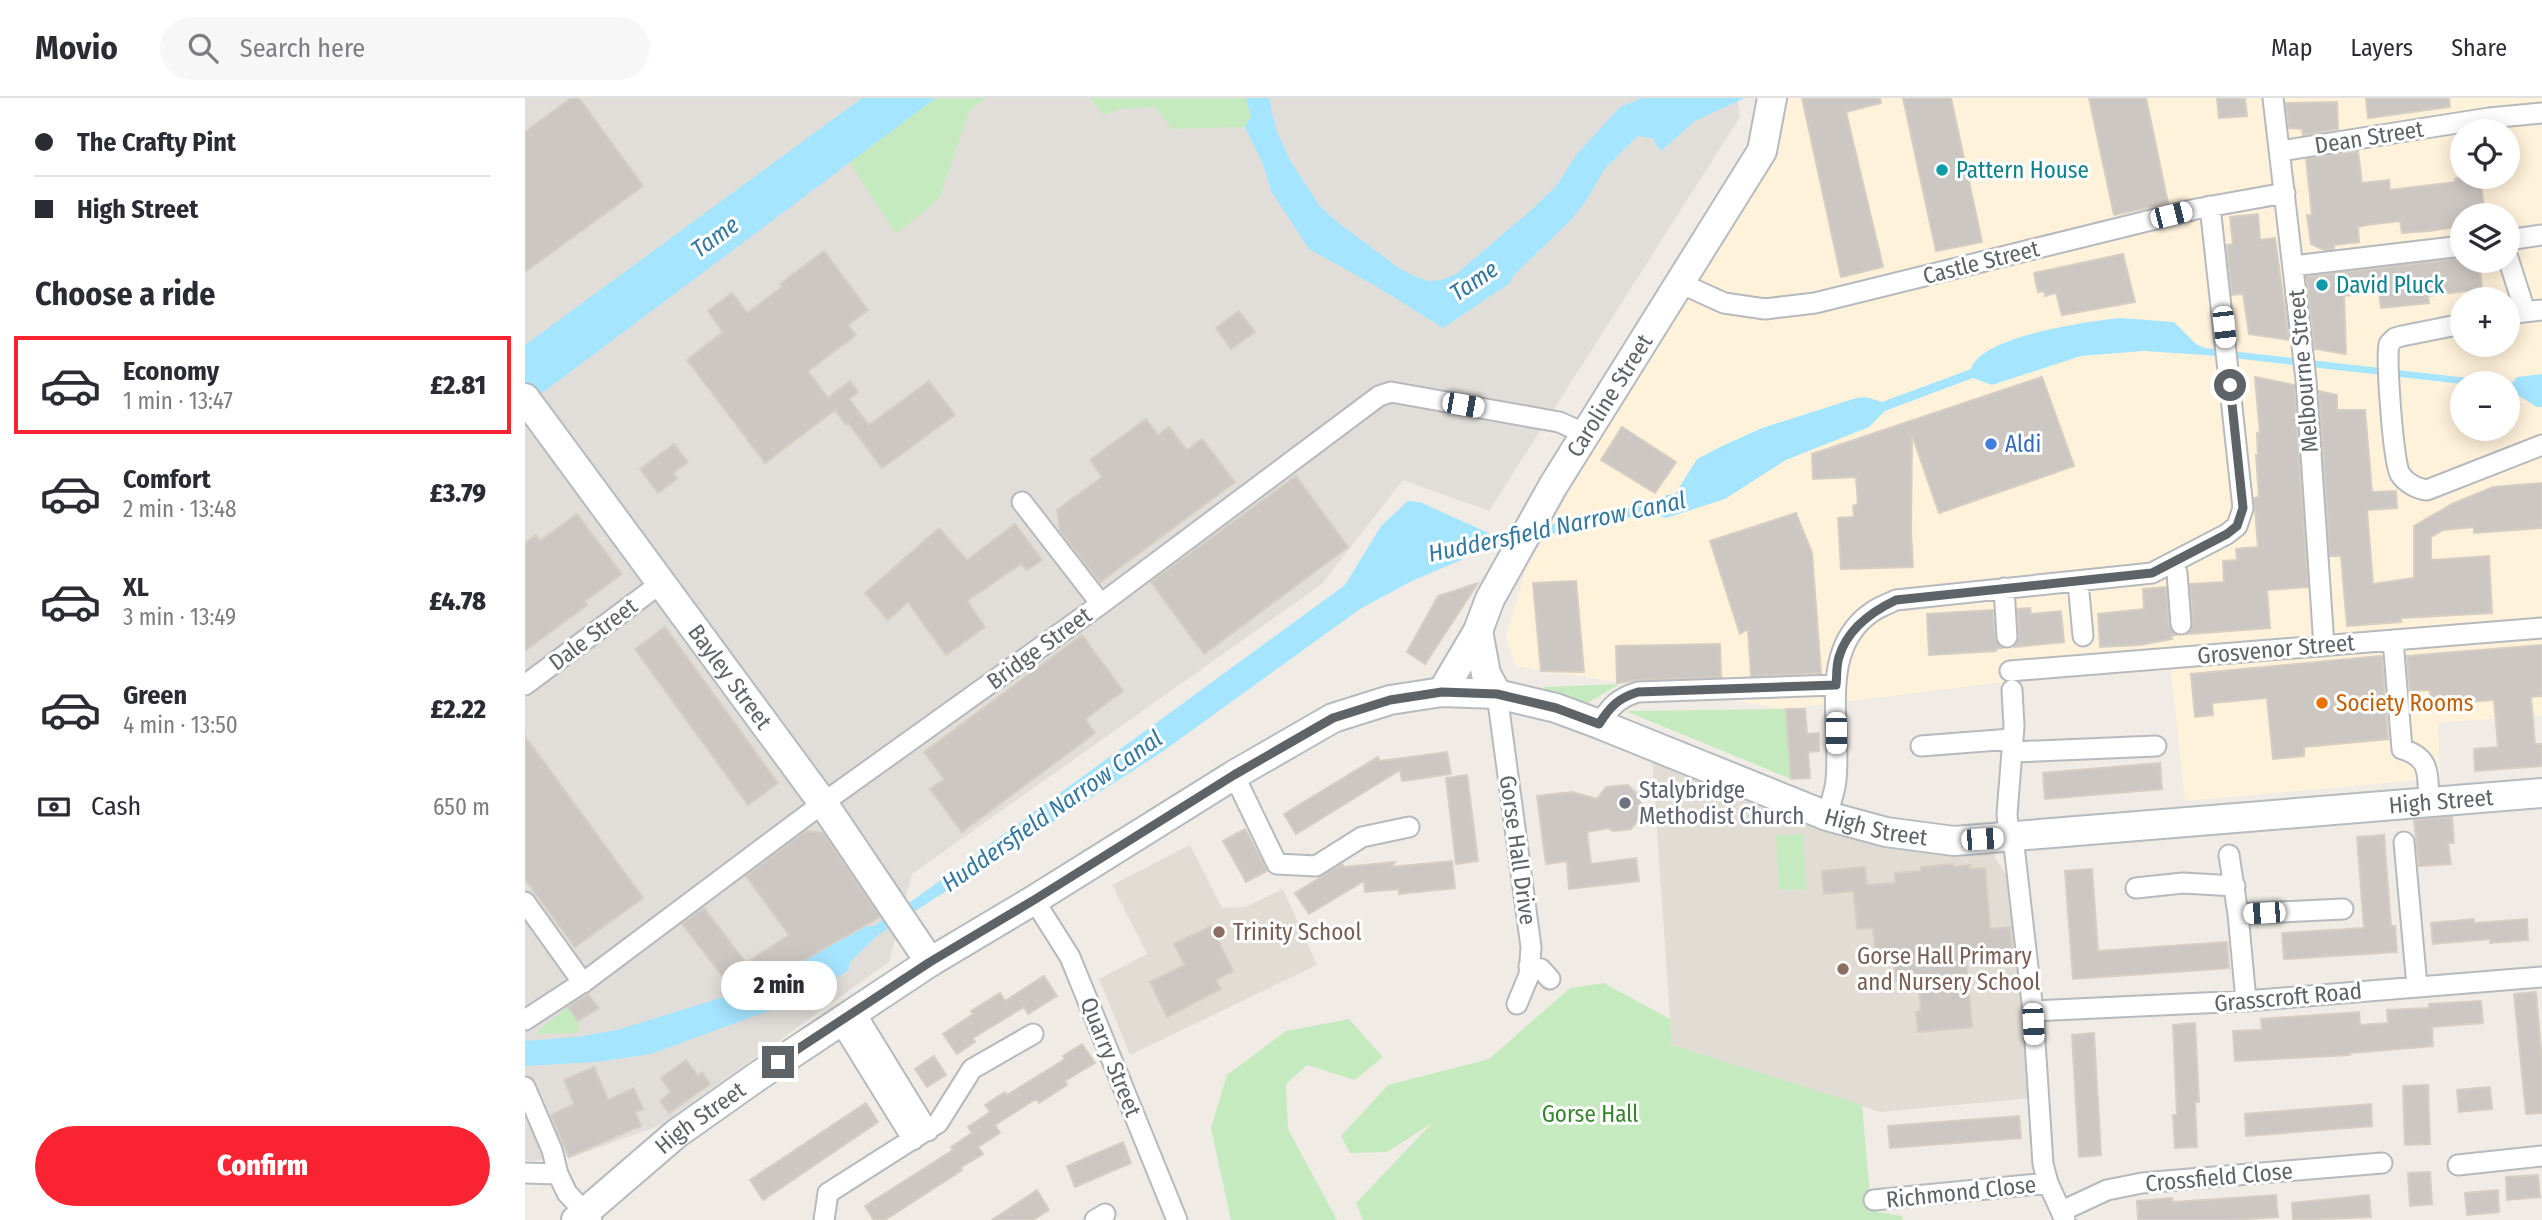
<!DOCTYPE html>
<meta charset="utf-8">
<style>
body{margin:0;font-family:"Fira Sans Condensed",sans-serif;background:#f7f7f7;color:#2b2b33;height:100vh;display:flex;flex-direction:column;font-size:26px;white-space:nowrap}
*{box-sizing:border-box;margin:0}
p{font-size:23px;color:#7c7c81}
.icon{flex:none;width:38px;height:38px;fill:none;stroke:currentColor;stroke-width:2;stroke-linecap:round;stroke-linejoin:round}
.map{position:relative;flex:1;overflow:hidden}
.side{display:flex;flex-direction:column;background:#fff;width:525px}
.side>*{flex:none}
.banner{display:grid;align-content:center;height:154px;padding:0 35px;background:#fff}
.controls{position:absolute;left:1925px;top:21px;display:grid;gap:14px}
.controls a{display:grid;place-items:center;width:70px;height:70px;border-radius:50%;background:#fff;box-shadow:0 4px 18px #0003;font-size:35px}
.end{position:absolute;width:32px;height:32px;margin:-16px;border:9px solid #5d6367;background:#fff;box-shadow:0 0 0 4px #fff}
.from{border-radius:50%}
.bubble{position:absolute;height:49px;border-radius:24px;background:#fff;box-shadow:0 4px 18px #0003;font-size:23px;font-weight:800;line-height:49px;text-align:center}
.car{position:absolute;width:21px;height:42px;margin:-21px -10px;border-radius:9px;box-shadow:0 0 5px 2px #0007;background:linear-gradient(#fff 24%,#345 0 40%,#fff 0 76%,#345 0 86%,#fff 0)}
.banner b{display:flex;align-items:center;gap:24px;height:66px;font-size:26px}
.banner b+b{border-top:2px solid #e1e1e2}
.banner i{width:18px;height:18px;background:#2b2b33}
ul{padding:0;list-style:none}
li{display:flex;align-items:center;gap:21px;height:98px;margin:0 14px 10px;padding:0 21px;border:4px solid transparent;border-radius:0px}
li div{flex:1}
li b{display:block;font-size:26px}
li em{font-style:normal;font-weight:800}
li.current{border-color:#f92331}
li>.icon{width:63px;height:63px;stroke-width:1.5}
h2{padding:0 35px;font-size:32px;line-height:84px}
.pay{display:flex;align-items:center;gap:18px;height:77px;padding:0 35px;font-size:26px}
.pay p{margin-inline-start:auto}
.cta{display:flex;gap:14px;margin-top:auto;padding:14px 35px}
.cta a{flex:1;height:80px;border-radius:42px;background:#f92331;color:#fff;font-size:28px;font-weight:800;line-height:80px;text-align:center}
header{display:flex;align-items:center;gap:42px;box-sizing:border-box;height:98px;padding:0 35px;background:#fff;border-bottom:2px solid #e1e1e2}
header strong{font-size:33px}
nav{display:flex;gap:38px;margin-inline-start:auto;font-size:24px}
.search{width:490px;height:63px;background:#f7f7f7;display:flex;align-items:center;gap:18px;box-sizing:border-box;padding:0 24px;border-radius:38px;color:#7c7c81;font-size:26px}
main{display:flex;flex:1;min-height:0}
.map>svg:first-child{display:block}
.commercial{fill:#fff2db;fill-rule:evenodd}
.industrial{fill:#e1ded9}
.education{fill:#e1dcd4}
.green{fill:#c6eabf}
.water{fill:#a6e5ff}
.building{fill:#ccc7c2;stroke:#d6cdc3;stroke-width:2}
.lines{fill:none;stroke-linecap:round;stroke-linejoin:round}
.street-casing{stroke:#b6b9bd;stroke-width:23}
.secondary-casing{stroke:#b6bbc0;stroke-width:32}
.street{stroke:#fff;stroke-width:19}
.secondary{stroke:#fff;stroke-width:28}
.route{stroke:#5d6367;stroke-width:9}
.culture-dot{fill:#0f9aa8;stroke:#fff;stroke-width:2.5}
.shop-dot{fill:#3f7fe0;stroke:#fff;stroke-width:2.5}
.food-dot{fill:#e8710a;stroke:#fff;stroke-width:2.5}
.worship-dot{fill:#6b7280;stroke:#fff;stroke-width:2.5}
.education-dot{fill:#8d6e63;stroke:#fff;stroke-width:2.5}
.labels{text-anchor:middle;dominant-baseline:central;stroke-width:6;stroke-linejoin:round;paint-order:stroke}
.street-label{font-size:23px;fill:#5d6367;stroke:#fff}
.culture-label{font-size:23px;fill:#0d838f;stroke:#fff;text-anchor:start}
.shop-label{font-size:23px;fill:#366cbe;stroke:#fff;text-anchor:start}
.food-label{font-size:23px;fill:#c56008;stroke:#fff;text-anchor:start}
.worship-label{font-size:23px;fill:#5b616d;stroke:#fff;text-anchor:start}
.education-label{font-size:23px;fill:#785e54;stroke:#fff;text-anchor:start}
.park-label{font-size:23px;fill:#36852d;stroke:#fff}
.water-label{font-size:24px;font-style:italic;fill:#32779f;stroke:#fff}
</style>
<header>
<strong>Movio</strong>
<div class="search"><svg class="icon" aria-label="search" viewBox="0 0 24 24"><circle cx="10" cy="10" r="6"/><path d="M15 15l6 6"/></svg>Search here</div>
<nav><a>Map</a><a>Layers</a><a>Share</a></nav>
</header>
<main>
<section class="side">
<div class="banner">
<b><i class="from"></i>The Crafty Pint</b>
<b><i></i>High Street</b>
</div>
<h2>Choose a ride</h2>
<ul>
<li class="current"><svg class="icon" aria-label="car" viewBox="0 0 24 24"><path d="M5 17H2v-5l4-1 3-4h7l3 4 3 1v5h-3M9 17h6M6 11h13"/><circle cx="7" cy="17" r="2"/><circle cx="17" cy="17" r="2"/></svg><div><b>Economy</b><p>1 min · 13:47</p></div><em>£2.81</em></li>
<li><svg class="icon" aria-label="car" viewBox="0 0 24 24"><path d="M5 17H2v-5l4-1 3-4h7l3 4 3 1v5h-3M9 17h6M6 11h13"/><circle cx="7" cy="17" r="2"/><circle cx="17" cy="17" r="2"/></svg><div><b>Comfort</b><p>2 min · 13:48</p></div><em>£3.79</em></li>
<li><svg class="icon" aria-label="car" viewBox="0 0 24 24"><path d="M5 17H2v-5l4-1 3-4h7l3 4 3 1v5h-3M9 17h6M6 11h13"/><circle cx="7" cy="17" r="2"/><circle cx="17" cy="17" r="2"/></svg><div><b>XL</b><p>3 min · 13:49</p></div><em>£4.78</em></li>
<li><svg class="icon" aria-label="car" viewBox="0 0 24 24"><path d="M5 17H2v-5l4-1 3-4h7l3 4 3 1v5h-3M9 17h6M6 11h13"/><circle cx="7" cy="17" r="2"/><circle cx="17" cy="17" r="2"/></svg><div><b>Green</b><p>4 min · 13:50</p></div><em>£2.22</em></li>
</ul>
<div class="pay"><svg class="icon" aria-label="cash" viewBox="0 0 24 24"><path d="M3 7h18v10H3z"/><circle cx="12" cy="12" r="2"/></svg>Cash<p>650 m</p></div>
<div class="cta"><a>Confirm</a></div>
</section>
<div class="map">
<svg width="2017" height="1122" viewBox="0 0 2017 1122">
<rect width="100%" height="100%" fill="#f0ece5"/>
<path class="commercial" d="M1264,0h753v617l-104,8 2,55 -255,23 -14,-131 -160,11 -225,28 -270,-43 -10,-29 20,-67 118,-214 129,-203zM1937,33h46v46h-46zM1937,117h46v46h-46zM1937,201h46v46h-46zM1937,285h46v46h-46z"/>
<path class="industrial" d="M0,0h1212l3,19 -251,394 -86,-31 -81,104 -410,290 -23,88 -228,163 -86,31 -46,5 -4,-1z"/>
<path class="education" d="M1127,662l189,74 76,17 29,-1 47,4 16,25 23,219 -152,14 -208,-67z
M665,747l32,63 23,-1 38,-18 34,76 -187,90 -31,-76 48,-25 -35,-69z"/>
<path class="green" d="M411,0h51l-18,13 -30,88 -43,35 -46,-71z
M565,0h156l5,18 -6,11 -73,2 -17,-22 -34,2 -18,6z
M1094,586c-39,23 -29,25 -74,10l-1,-7z
M1261,611l5,70 -163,-67 1,-1z
M1278,736l3,55 -27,1 -3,-54z
M1079,885l66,36 2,26 190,60 9,102 7,5 24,4 1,4h-540l-7,-17 76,-80 -45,29 -37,1 -9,-17 47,-51 101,-26 81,-71z
M43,908l10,15v12l-43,1z
M824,921l34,38 -28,23 -48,-15 -21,19 2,45 49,91h-106l-20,-92 16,-53 59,-44z"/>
<path class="water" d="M337,0h74l-411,308v-61z
M721,0h23l7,31 15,33 29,44 16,15 63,47 17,9 13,4 12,-1 15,-6 73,-62 28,-27 20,-31 43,-47 22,-9h103l-50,23 -34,30 -9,-13 -14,-2 -34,34 -18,31 -15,19 -57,55 -4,8 -67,45 -64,-40 -70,-39 -38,-58 -9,-29 -17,-35 6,-11z
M1596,220l53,4 22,22 9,4 307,35 5,-6 25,-3v33h-5l-29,-18v-6l-46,1 -257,-29 -61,-4 -63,5 -89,29 -19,-7 -88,33 -16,16 -83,33 -61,39 -59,19 -16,-5 -157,33 -83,36 -50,27 -198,143 -284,183 -28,27 -1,8 -28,17 -47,22 -123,45 -55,8 -71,4v-25l51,-4 41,-7 123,-38 30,-11 62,-36 35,-19h7l45,-30 426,-311 36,-59 27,-25 12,1 75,34 167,-35 4,-6 9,-1 22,-35 23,-12 42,-19 94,-30 10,-1 16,5 89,-33c9,-33 119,-48 150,-51z"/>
<path class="building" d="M46,0h8l64,88 -118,86v-140z
M1277,0h78l1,5 -35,9 37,155 -42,10z
M1378,0h48l31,144 -46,9z
M1564,0h57l22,105 -54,12z
M1692,0h28l2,18 -28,2z
M1841,0h83l1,9 -82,11z
M1812,4l1,27 -35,6 -1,-6 -13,-1 -3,-25z
M1833,53l4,32 27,-3 1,10 66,-8 -1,-3 7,-2h18l5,38h-23v11l-32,5 -28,2 -2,-12 -34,4 -8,2 1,15 -25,3v4l-10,1 -13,-6 -4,-29h5l-6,-56z
M1733,116l2,26 15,-2 14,102 -40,-6 -6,-40 -11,1 -5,-50 6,-1 -3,-27z
M299,153l44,59 -20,15 8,10 -48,36 20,27 22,-17 8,11 -9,7 20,26 60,-44 26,34 -73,53 -34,-45 -2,2 -11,-15 -70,53 -78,-103 36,-28 -15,-21 24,-18 15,20 35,-26 -2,-3z
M1598,156l12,48 -73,13 -6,-22 -11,3 -1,-5 -6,1 -4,-19z
M1937,160v3h17l3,28 -54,7 1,7 -48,5 -2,-16 -35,4 2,58 -31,-5 -9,-72z
M714,213l16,21 -24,17 -15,-21z
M1517,279l32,89 -135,47 -27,-78 -1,97 2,35 -72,2 -3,-51 16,-1 -1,-11 5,-2 -2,-27 -43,2 -1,-25z
M1730,279l39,8 14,202 -41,3 3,38 -83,6 6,-10 -3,-40 34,-2 -1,-21 14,-1 -1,-11 22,-2 -4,-49 5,-1 -3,-42h2l-1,-22 3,1z
M1794,293l18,4v15h28l7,82 24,-1 1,17 -30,2 6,74 41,-6v-52l38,-22 41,-17 49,-4v45l-68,5v-6l-31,3 -12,7v23l58,-4 3,57 -91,5v4l-54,4 -6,-70h-11z
M621,321l12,16 11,-8 18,23 15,-11 33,43 -135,100 -40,-52 -3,-20 45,-33 -12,-17z
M1097,329l54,35 -21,31 -54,-33z
M149,346l14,18 -15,11 4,6 -19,14 -18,-24z
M771,378l52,71 -144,107 -53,-72z
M1271,415l16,40 9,120 -70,3 -3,-47 -8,5 -30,-93z
M52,416l45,60 -37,27 2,4 -62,46v-108l11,-8 4,6z
M490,426l27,36 -15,10 -6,-6 -54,37 18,26 -39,28 -38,-53 -20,18 -23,-27 74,-65 28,32z
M1051,483l8,91 -43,-1 -8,-88z
M953,485l-53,81 -18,-12 31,-56z
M1641,489l3,39 7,9 -5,1 1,3 -32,6 -40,2 -2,-33 46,-5 -1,-20z
M1505,510l1,6 30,-3 3,31 -50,5 5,-10 -1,-28z
M1468,512l2,28 7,10 -6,1v2l-67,4 -2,-41z
M140,529l113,156 -30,22 -113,-156z
M557,537l41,56 -38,28 10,14 -133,99 -32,-43 14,-10 -20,-27z
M1195,546l1,33 -83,3 -21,3 -1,-37z
M2017,547v51l-11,1 4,47h7v22l-67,5 -1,-22 24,-2 -4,-47 -63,4 -1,-14 -20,1 -3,-35z
M1855,558l2,1 6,82 -84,8v9l-31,3 -6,-61 -55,5 1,12 -18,2 -4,-43z
M1261,611h19l2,25 12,-1v18l-11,1 2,26 -19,1z
M0,638l118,162 -68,49 -50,-68z
M922,654l4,22 -49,7 -2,-11 -104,64 -12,-20 94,-57 2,4z
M1635,665l2,26 -117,10 -2,-26z
M942,677l11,86 -22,3 -10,-86z
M1103,687l12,12 2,18 -11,14 -18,2 -5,-3 -21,4 4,32 45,-6 3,23 -70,8 -2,-28 -21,3 -9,-68 35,-4 25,7 9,-12z
M1927,719l2,26h-6l3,21 -32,2 -5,-46z
M720,731l22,42 -21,11 -23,-41z
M281,733l17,2 57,84 -101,57 -8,-10 -37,27 -52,-67 22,-16 42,55 43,-28 -43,-59z
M1859,737l7,91h4l2,26 -113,7 -2,-26 82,-5 -7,-91z
M927,763l3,27 -56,6v-5l-34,3 -1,-11 -55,33 -14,-21 47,-29 2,3 51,-5 -4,5z
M1428,766v3l17,-2v4l15,-1 5,61 20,-2 3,29 -47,4 6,67 -54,5 -2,-20 5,-1 -3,-32 -23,2 -2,-33 -18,1 -2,-21 -16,1 -3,-38 -30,3 -2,-23 43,-4 2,18 28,-2v-10l26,-2v-4z
M1567,771l6,82 129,-9 2,26 -156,11 -8,-108z
M1949,821v4l53,-4 1,21 -38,3v-4l-57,5 -2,-21z
M686,828l22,45 -17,9 5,9 -54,28 -17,-35 35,-17 -11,-21z
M519,878l13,20 -29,18 -4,-7 -51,31 2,4 -18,12 -14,-20 30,-20 -2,-3 29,-18 5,8z
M2011,894l6,69v52l-16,1 -12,-120z
M63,896l11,14 -21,13 -10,-14z
M1956,903l2,22 -51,4 1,19 -83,7v2l-115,6 -2,-30 29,-1 -1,-11 98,-7 1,13 28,-2 -1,-13 42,-2v-4z
M1670,925l4,79h-4l2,45 -22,1 -2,-33h4l-4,-90z
M1569,935l7,122 -22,2 -7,-122z
M557,946l13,19 -30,18 2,4 -28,18 -3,-4 -41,26 5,8 -22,14 5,7 -23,14 2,2 -77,50h-11l-9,-14 88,-56 -2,-3 21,-14 -4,-6 22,-15 -5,-7 20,-13 2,3 58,-36 -2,-3z
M409,958l12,19 -19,12 -12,-18z
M161,962l12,16 4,-4 8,12 -41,29 -9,-12 11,-9 -10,-14z
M69,969l14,33 26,-12 9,21 -8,3 6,14 -72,31 -18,-42 23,-11 -10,-24z
M1903,987l2,59 -25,1 -2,-59z
M1965,989l2,22 -33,3 -2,-22z
M341,1005l12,19 -115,78 -13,-20z
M1846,1006l1,22 -126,10 -1,-22z
M1494,1018l2,22 -131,10 -2,-22z
M598,1044l8,21 -56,24 -8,-21z
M1905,1074l2,32 -22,2 -2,-33z
M2013,1077l2,22 -33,3 -1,-23z
M512,1092l12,20 -16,10h-41z
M1973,1092l1,22 -32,3 -2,-22z
M1751,1097l2,22 -50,3h-90l-1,-19 35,-3 1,4z
M1844,1097l2,22 -78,3 -1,-17z"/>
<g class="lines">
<defs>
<path id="street" d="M1748,0l33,282 18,266
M1755,53l209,-33 53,-5
M1983,142l34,-5
M1983,160l17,53
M1768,168l169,-20
M1155,185l44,20 41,6 50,-6 381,-94 89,-16
M1983,216l34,-4
M1937,226l-60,12 -7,2 -6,6c-3,15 4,118 11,130 6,9 17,15 27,16l115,-45
M497,404l79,102
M1646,465l6,10 4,51
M1553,484l5,54
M1479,490l3,49
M1868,542l9,109c30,9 25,26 27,52
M1485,573l532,-43
M0,587l136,-102
M972,596l34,253 -2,28 -12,29
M1074,626c11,-17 19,-26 39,-32l198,-7
M1396,648l90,-7
M1488,654l143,-6
M709,677l43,89 39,2 46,-29 47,-10
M1302,718c3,-12 8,-24 9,-36 6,-56 -19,-130 36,-168 7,-5 16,-8 24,-12l256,-27 75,-39 10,-8 6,-18 -33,-302
M1484,739l-2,-23 7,-88 -2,-36
M1488,739l20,174 10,153 5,19 17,37
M1879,744l13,144
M1704,757l9,59 8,87
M1611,790l47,-5 52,3
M509,802l36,57 107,263
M0,804l58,81
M1713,816l105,-5
M1004,868l12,3 9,10
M1508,913l213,-10 296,-24
M330,914l73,119
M0,922l63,-41 235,-176 278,-199 278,-208 12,-4 168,30 25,11
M315,924l73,118
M0,989l27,63 6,24 9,19 25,27
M1933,1067l84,-9
M0,1075l33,1
M1349,1102l174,-17
M1537,1113l45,-21 35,-7 240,-20
M299,1122l4,-27 110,-70 34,-54 61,-35
M570,1122l10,-6"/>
<g id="secondary">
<path id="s1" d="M0,300l298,405 107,159"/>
<path d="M953,533l8,43 11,20"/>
<path id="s2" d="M917,594l36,-61 12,-32 63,-113 209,-335 10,-53"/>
<path id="s3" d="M51,1122l100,-86 82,-58 172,-114 104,-62 200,-125 99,-57 57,-18 52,-8 55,2 59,14 43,16 228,92 59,16 68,9 588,-48"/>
</g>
</defs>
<use href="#street" class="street-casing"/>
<use href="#secondary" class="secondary-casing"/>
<use href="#street" class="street"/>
<use href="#secondary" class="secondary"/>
</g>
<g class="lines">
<path class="route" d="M253,964l152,-100 104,-62 200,-125 99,-57 57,-18 52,-8 55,2 59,14 43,16c11,-17 19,-26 39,-32l198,-7c1,-8 0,-19 3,-28 8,-28 32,-45 57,-57l256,-27 75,-39 10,-8 6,-18 -13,-123"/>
</g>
<g class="culture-dot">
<circle cx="1417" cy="72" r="7"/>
<circle cx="1797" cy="187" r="7"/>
</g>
<circle class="shop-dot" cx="1466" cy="346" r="7"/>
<circle class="food-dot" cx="1797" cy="605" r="7"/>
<circle class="worship-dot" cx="1100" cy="705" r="7"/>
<g class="education-dot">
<circle cx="694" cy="834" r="7"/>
<circle cx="1318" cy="871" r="7"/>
</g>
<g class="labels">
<g class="street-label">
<text transform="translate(1844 39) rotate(-9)">Dean Street</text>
<text transform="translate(1456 164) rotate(-14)">Castle Street</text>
<text transform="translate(1778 273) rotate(-95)">Melbourne Street</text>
<text stroke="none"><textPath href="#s2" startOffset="341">Caroline Street</textPath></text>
<text transform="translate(68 536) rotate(-37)">Dale Street</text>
<text transform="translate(514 550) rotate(-36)">Bridge Street</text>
<text transform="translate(1751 551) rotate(-5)">Grosvenor Street</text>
<text stroke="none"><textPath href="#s1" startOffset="346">Bayley Street</textPath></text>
<text stroke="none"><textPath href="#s3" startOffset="2048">High Street</textPath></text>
<text stroke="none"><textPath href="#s3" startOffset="1480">High Street</textPath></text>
<text transform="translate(993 752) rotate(82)">Gorse Hall Drive</text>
<text transform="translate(1763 899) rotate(-5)">Grasscroft Road</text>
<text transform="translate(586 959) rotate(68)">Quarry Street</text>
<text stroke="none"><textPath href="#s3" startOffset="161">High Street</textPath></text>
<text transform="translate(1694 1079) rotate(-5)">Crossfield Close</text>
<text transform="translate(1436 1094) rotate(-6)">Richmond Close</text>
</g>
<g class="culture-label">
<text x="1431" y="72">Pattern House</text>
<text x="1811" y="187">David Pluck</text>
</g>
<g class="shop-label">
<text x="1480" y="346">Aldi</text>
</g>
<g class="food-label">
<text x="1811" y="605">Society Rooms</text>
</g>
<g class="worship-label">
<text x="1114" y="692">Stalybridge<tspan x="1114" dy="26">Methodist Church</tspan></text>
</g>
<g class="education-label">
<text x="708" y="834">Trinity School</text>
<text x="1332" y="858">Gorse Hall Primary<tspan x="1332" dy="26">and Nursery School</tspan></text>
</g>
<g class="park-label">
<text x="1065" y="1016">Gorse Hall</text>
</g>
<g class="water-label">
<text transform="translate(190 139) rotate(-36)">Tame</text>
<text transform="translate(949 183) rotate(-34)">Tame</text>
<text transform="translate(1032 429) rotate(-12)">Huddersfield Narrow Canal</text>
<text transform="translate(527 713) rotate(-35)">Huddersfield Narrow Canal</text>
</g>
</g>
</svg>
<div class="controls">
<a><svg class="icon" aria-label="locate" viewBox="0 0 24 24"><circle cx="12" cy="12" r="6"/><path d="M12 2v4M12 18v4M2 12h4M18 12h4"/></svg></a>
<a><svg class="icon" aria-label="layers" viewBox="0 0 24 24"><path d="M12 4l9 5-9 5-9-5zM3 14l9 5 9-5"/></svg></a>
<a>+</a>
<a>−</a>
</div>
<i class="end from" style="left:1705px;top:287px"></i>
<i class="end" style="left:253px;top:964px"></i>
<div class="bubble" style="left:196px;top:863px;width:116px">2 min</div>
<i class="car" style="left:1646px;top:117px;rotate:76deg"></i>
<i class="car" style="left:1699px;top:229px;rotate:174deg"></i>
<i class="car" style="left:938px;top:307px;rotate:100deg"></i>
<i class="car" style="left:1311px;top:635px;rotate:180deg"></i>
<i class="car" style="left:1457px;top:741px;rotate:86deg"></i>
<i class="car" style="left:1739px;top:815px;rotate:267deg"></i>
<i class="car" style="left:1508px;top:926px;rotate:177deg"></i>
</div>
</main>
